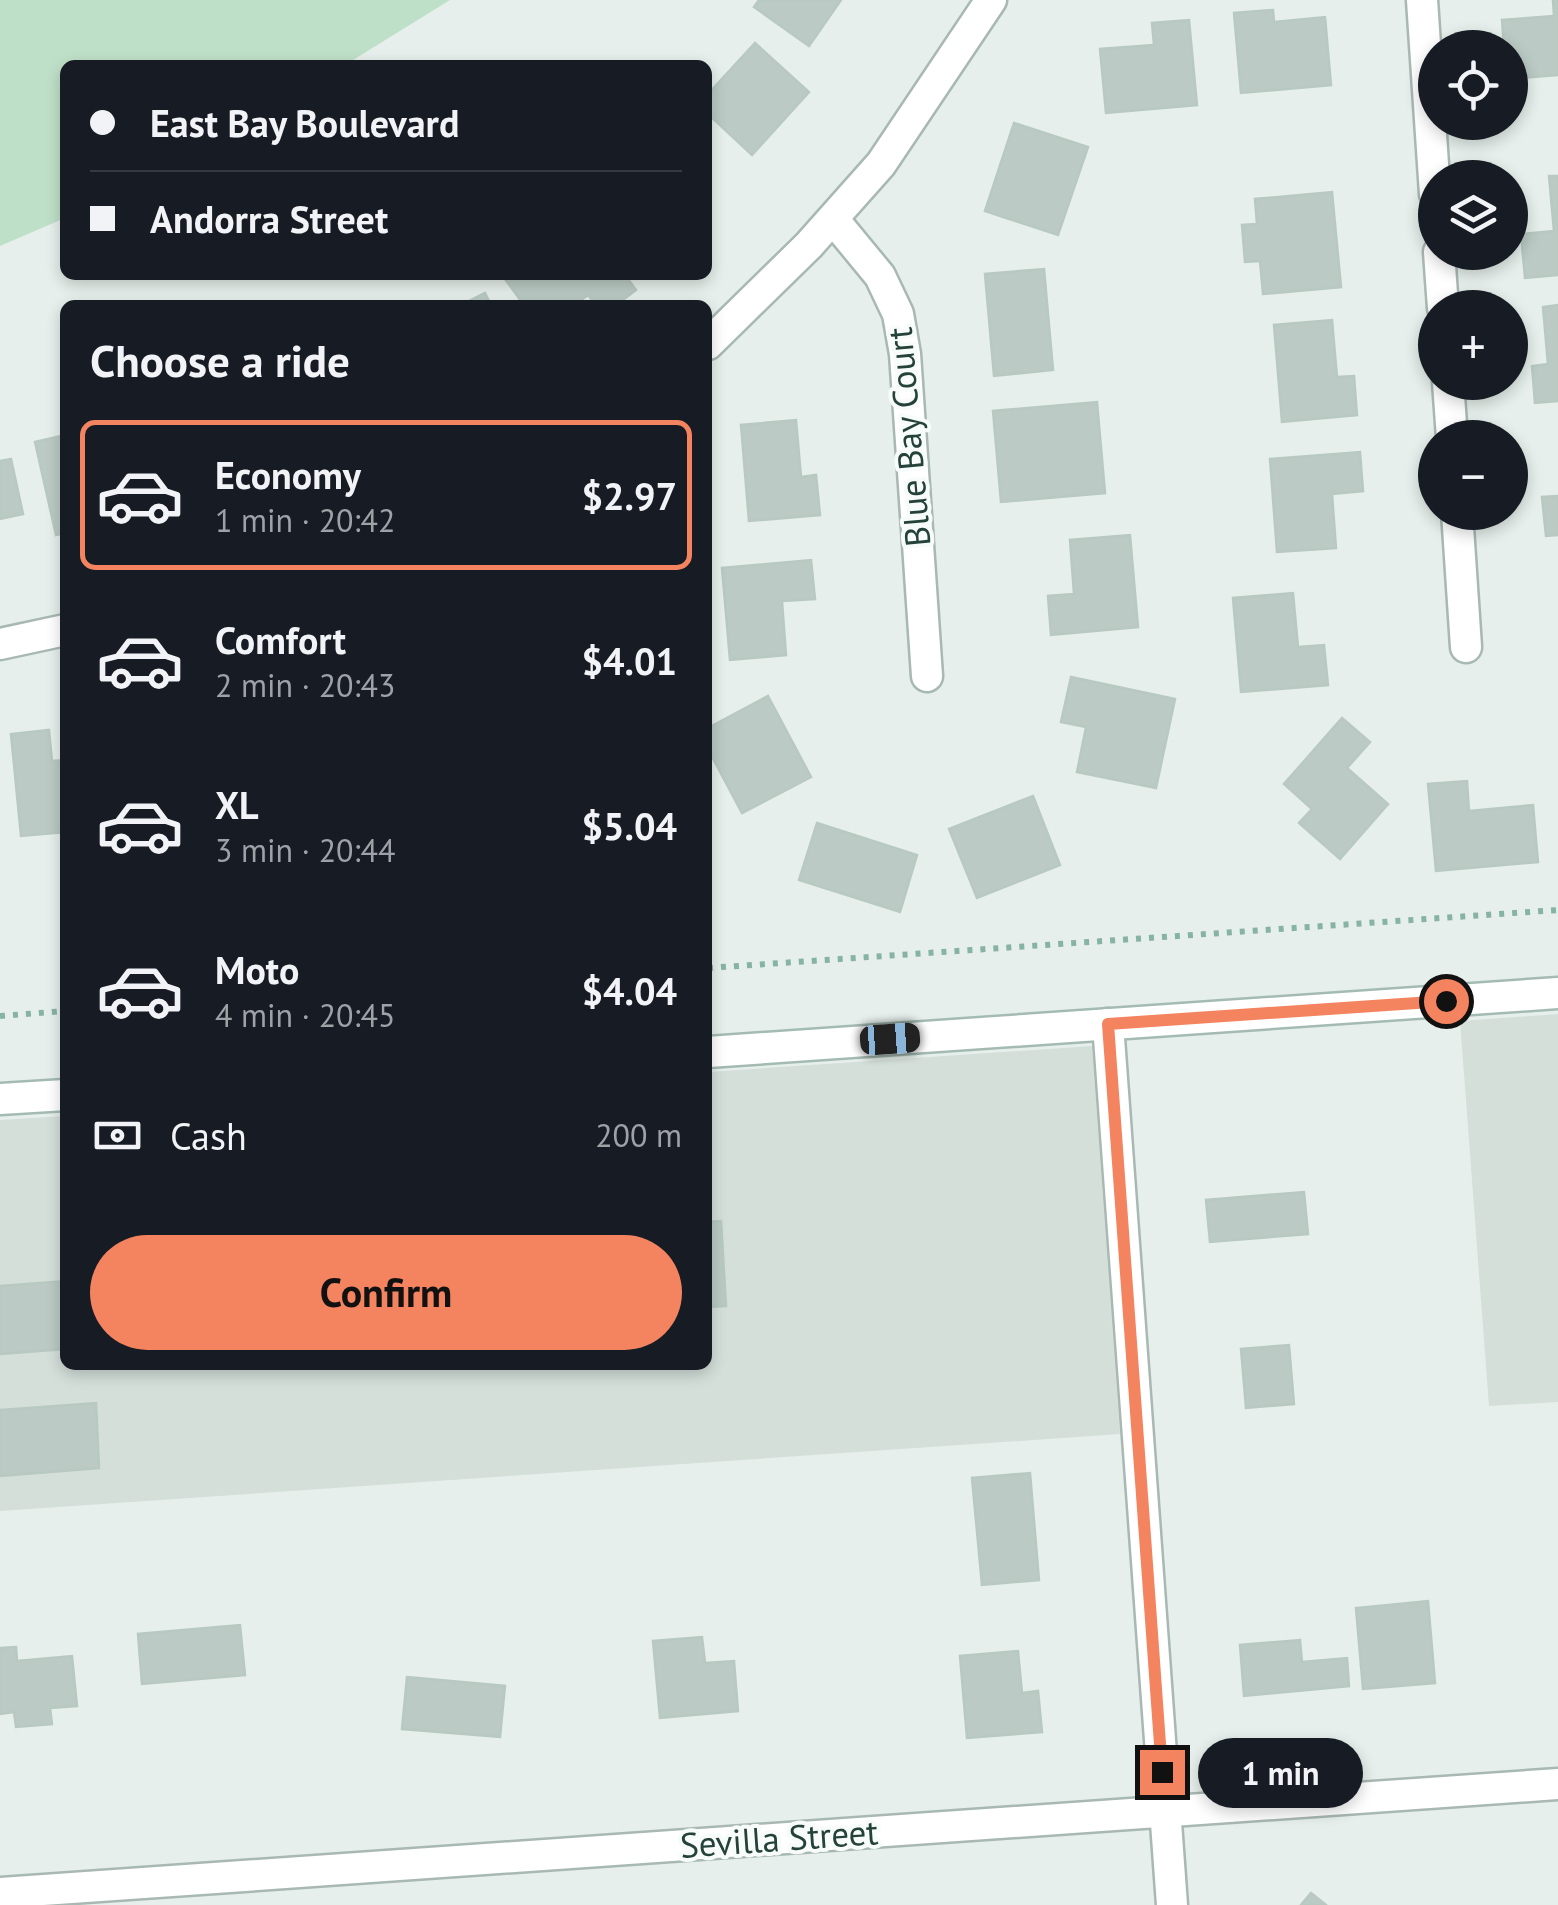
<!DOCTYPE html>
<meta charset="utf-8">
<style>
body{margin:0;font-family:"PT Sans",sans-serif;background:#20242c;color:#f1f3f6;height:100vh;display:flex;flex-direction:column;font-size:38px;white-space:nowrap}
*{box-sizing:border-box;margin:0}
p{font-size:32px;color:#9ea1a6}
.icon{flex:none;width:55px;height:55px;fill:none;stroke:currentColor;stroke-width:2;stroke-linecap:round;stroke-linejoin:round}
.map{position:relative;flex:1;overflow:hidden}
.sheet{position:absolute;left:60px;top:300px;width:652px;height:1070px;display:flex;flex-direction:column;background:#171b24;border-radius:15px;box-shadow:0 5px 15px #0003}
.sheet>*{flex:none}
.guide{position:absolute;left:60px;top:60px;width:652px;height:220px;border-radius:15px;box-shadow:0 5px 15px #0003;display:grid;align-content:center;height:220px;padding:0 30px;background:#171b24}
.tools{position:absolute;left:1418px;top:30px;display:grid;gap:20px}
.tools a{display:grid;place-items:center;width:110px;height:110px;border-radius:50%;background:#171b24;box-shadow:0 5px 15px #0003;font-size:50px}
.end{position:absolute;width:45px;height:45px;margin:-22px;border:12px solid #f4845f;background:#111;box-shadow:0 0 0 5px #111}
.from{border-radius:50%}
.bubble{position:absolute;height:70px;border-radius:35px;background:#171b24;box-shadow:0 5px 15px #0003;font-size:32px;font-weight:700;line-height:70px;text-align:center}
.car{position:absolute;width:30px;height:60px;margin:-30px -15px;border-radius:12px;box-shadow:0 0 8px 2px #0007;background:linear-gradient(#222 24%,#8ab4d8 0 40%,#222 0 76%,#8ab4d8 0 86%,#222 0)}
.guide b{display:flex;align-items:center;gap:35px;height:95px;font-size:38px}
.guide b+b{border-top:2px solid #363941}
.guide i{width:25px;height:25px;background:#f1f3f6}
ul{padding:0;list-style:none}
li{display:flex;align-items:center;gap:30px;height:150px;margin:0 20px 15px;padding:0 10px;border:5px solid transparent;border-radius:15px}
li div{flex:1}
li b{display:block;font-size:38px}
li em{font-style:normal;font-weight:700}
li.active{border-color:#f4845f}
li>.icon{width:90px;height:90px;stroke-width:1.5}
h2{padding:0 30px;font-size:45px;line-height:120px}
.pay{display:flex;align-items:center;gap:25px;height:110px;padding:0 30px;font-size:38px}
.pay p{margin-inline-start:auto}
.cta{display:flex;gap:20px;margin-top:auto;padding:20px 30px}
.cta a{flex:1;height:115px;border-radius:60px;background:#f4845f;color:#111;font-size:40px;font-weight:700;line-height:115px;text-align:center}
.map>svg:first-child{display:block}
.built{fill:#d4dfda}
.green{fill:#bfe0c8}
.building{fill:#bbcac4;stroke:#b8c9c2;stroke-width:2.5}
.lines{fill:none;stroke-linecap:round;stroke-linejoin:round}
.minor-casing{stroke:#a8b8b2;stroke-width:35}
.secondary-casing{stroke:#a4bbb3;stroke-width:35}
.path{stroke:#86b3a5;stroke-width:6;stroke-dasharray:5 8;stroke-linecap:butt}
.minor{stroke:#fff;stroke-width:30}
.secondary{stroke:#fff;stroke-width:30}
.route{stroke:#f4845f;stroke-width:12}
.labels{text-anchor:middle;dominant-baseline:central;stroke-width:8;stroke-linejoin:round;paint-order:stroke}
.street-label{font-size:35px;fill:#24423a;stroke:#f7fbf9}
</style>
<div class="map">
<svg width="1558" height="1905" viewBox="0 0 1558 1905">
<rect width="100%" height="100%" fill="#e6efeb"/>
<path class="built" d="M1558,1014v388l-69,4 -29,-385z
M1092,1046l28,388 -1120,77v-391l65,-4v249h643v-293z"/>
<path class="green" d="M0,0h450l-105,65h-280v153l-65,28z"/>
<path class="building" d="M759,0h82l-32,46 -55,-39z
M1553,0h5v75l-48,4v-31h-6l-2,-28 52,-4z
M1273,10l1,12 51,-5 6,68 -90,8 -7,-80z
M1189,20l8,85 -91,8 -6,-64 54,-4 -2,-22z
M755,43l54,49 -57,63 -44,-41v-20z
M1014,123l74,24 -30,88 -73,-24z
M1549,176h9v99l-33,3 -4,-44 33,-3z
M1332,192l9,95 -78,7 -3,-33 -15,1 -3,-37 15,-1 -2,-25z
M1044,269l9,101 -59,6 -9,-102z
M502,275h123l11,15 -20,15h-20l-8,-10 -14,10h-50z
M485,293l6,12h-30z
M1558,305v96l-23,2 -3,-37 16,-2 -5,-57z
M1332,320l5,57 17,-1 3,39 -75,7 -8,-97z
M1097,402l8,91 -104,9 -8,-91z
M796,420l5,57 15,-2 4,40 -71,6 -8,-96z
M65,435v98l-9,2 -21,-93z
M1360,452l3,39 -31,3 4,54 -59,4 -7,-93z
M11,459l12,55 -23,5v-58z
M1558,496v39l-12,1 -4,-39z
M1130,535l8,92 -87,8 -3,-39 26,-2 -4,-54z
M811,560l4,39 -33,2 4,54 -56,5 -8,-92z
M1293,593l5,54 26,-2 4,40 -87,7 -8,-94z
M1071,677l104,22 -19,89 -79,-16 9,-45 -25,-5z
M768,696l43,81 -69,36 -34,-64v-21z
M1342,718l28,24 -23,26 41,36 -48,55 -41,-36 13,-14 -28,-25z
M49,730l3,31 13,-1v72l-44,4 -10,-102z
M1467,781l2,30 64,-6 5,57 -102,9 -8,-87z
M1033,796l27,69 -83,33 -28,-69z
M817,823l100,32 -17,57 -101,-32z
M1304,1192l4,42 -98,8 -4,-42z
M721,1221l5,85 -18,1v-85z
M65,1281v68l-65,5v-68z
M1289,1345l5,59 -48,4 -5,-59z
M96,1403l3,65 -99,8v-66z
M1030,1473l9,107 -57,5 -10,-107z
M1428,1601l7,82 -72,6 -7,-81z
M240,1625l5,50 -103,9 -4,-50z
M702,1637l3,26 29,-2 4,50 -78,7 -7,-77z
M1300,1640l2,22 45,-4 2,28 -105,10 -4,-51z
M16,1647l1,14 55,-5 5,50 -27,2 2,16 -36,3 -2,-15 -14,2v-66z
M1018,1651l4,42 16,-2 4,41 -75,6 -7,-82z
M407,1677l98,9 -5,51 -98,-8z
M1311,1893l15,12h-25z"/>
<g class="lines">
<defs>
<path id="minor" d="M1422,0l13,194
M833,219l47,57 18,38 7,40 22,322
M1439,252l4,56
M708,344l101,-99 72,-81 110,-164
M1448,382l4,56
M1457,512l9,135
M0,644l65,-14
M1108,1024l64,881
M0,1893l1558,-109"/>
<path id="secondary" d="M708,1052l850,-59
M0,1099l65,-4"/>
</defs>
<use href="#minor" class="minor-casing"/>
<use href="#secondary" class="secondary-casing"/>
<path class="path" d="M708,968l850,-58
M0,1016l65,-5"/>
<use href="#minor" class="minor"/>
<use href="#secondary" class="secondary"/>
</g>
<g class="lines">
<path class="route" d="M1162,1772l-54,-748 338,-23"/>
</g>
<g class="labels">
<g class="street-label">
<text transform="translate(908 437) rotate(-95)">Blue Bay Court</text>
<text transform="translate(779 1838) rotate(-4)">Sevilla Street</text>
</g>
</g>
</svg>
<div class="tools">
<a><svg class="icon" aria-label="locate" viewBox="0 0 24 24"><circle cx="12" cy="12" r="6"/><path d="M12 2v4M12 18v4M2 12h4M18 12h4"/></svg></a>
<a><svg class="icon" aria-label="layers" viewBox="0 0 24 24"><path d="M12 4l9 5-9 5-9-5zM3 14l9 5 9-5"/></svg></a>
<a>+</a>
<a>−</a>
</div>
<i class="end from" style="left:1446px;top:1001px"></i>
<i class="end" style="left:1162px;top:1772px"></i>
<div class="bubble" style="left:1198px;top:1738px;width:165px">1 min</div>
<i class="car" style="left:890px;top:1039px;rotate:86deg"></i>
<div class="guide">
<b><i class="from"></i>East Bay Boulevard</b>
<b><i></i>Andorra Street</b>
</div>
<section class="sheet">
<h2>Choose a ride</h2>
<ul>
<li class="active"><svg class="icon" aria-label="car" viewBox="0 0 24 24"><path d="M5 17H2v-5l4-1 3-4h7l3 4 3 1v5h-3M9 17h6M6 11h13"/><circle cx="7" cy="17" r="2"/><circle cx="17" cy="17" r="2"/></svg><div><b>Economy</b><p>1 min · 20:42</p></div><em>$2.97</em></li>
<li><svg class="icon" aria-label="car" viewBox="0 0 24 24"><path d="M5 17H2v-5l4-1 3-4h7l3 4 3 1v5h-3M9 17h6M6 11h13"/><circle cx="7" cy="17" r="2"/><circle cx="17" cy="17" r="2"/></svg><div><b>Comfort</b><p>2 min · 20:43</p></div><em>$4.01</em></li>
<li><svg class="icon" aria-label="car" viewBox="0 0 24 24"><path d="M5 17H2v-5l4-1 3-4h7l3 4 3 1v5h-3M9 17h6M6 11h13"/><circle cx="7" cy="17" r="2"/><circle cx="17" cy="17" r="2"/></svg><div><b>XL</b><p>3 min · 20:44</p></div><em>$5.04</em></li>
<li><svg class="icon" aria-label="car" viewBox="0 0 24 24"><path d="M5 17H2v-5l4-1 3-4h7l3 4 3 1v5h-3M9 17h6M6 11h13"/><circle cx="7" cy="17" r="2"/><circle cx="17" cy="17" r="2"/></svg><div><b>Moto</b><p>4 min · 20:45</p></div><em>$4.04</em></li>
</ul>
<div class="pay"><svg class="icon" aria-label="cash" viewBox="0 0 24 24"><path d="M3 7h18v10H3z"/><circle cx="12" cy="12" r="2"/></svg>Cash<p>200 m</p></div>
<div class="cta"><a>Confirm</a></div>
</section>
</div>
